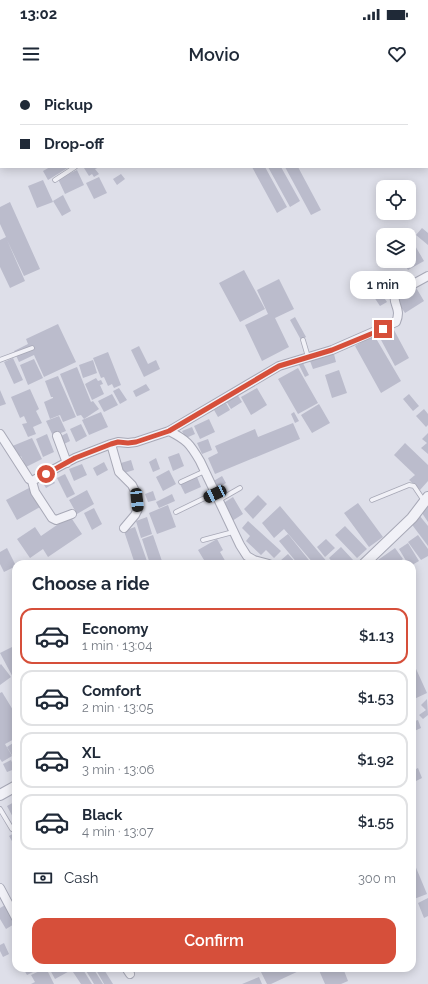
<!DOCTYPE html>
<meta charset="utf-8">
<style>
body{margin:0;font-family:Raleway,sans-serif;background:#f6f6f7;color:#1f2937;height:100vh;display:flex;flex-direction:column;font-size:15px;white-space:nowrap}
*{box-sizing:border-box;margin:0}
p{font-size:13px;color:#747a83}
.icon{flex:none;width:22px;height:22px;fill:none;stroke:currentColor;stroke-width:2;stroke-linecap:round;stroke-linejoin:round}
.map{position:relative;flex:1;overflow:hidden}
.sheet{position:absolute;left:12px;top:480px;width:404px;height:412px;display:flex;flex-direction:column;background:#fff;border-radius:12px;box-shadow:0 2px 10px #0003}
.sheet>*{flex:none}
.guide{position:absolute;left:0px;top:0px;width:428px;height:88px;box-shadow:0 2px 10px #0003;display:grid;align-content:center;height:88px;padding:0 20px;background:#fff}
.controls{position:absolute;left:376px;top:100px;display:grid;gap:8px}
.controls a{display:grid;place-items:center;width:40px;height:40px;border-radius:8px;background:#fff;box-shadow:0 2px 10px #0003;font-size:20px}
.end{position:absolute;width:18px;height:18px;margin:-9px;border:5px solid #d64f3a;background:#fff;box-shadow:0 0 0 2px #fff}
.from{border-radius:50%}
.bubble{position:absolute;height:28px;border-radius:12px;background:#fff;box-shadow:0 2px 10px #0003;font-size:13px;font-weight:600;line-height:28px;text-align:center}
.car{position:absolute;width:12px;height:24px;margin:-12px -6px;border-radius:5px;box-shadow:0 0 3px 1px #0007;background:linear-gradient(#222 24%,#8ab4d8 0 40%,#222 0 76%,#8ab4d8 0 86%,#222 0)}
.guide b{display:flex;align-items:center;gap:14px;height:38px;font-size:15px}
.guide b+b{border-top:1px solid #e0e1e3}
.guide i{width:10px;height:10px;background:#1f2937}
ul{padding:0;list-style:none}
li{display:flex;align-items:center;gap:12px;height:56px;margin:0 8px 6px;padding:0 12px;border:2px solid #e0e1e3;border-radius:12px}
li div{flex:1}
li b{display:block;font-size:15px}
li em{font-style:normal;font-weight:600}
li.on{border-color:#d64f3a}
li>.icon{width:36px;height:36px;stroke-width:1.5}
h2{padding:0 20px;font-size:18px;line-height:48px}
.pay{display:flex;align-items:center;gap:10px;height:44px;padding:0 20px;font-size:15px}
.pay p{margin-inline-start:auto}
.button{display:flex;gap:8px;margin-top:auto;padding:8px 20px}
.button a{flex:1;height:46px;border-radius:12px;background:#d64f3a;color:#fff;font-size:16px;font-weight:600;line-height:46px;text-align:center}
.status{display:flex;justify-content:space-between;align-items:center;height:28px;padding:0 20px;background:#fff;direction:ltr}
.status svg{height:11px;fill:currentColor}
header{display:flex;justify-content:space-between;align-items:center;height:52px;padding:0 20px;background:#fff;font-size:18px;font-weight:600}
.map>svg:first-child{display:block}
.building{fill:#bbbccc}
.lines{fill:none;stroke-linecap:round;stroke-linejoin:round}
.service-casing{stroke:#a7a8b6;stroke-width:5.5}
.minor-casing{stroke:#a7a8b6;stroke-width:10}
.tertiary-casing{stroke:#a7a8b6;stroke-width:12}
.service{stroke:#f1f1f7;stroke-width:4}
.minor{stroke:#f1f1f7;stroke-width:8}
.tertiary{stroke:#f1f1f7;stroke-width:10}
.route{stroke:#d64f3a;stroke-width:5}
</style>
<div class="status"><b>13:02</b><svg viewBox="0 0 49 12"><path d="M0 12V9h3v3zM5 12V6h3v6zM10 12V3h3v9zM15 12V0h3v12zM26 1h20v11H26zM47 4h2v5h-2z"/></svg></div>
<header><svg class="icon" aria-label="menu" viewBox="0 0 24 24"><path d="M4 6h16M4 12h16M4 18h16"/></svg>Movio<svg class="icon" aria-label="heart" viewBox="0 0 24 24"><path d="M12 20l-8-8c-3-5 5-10 8-4 3-6 11-1 8 4z"/></svg></header>
<div class="map">
<svg width="428" height="904" viewBox="0 0 428 904">
<rect width="100%" height="100%" fill="#dedfe9"/>
<path class="building" d="M50,87h19l-21,13 -5,-9z
M85,87h15l-5,2 4,5 -5,3 -2,-3 -3,2 -5,-8z
M252,87h13l22,40 -10,6z
M268,87h13l19,34 -10,6z
M285,87h13l23,43 -10,5z
M77,90l7,15 -19,9 -7,-15z
M121,94l4,5 -8,6 -4,-6z
M99,97l8,16 -13,6 -8,-16z
M43,100l10,22 -16,6 -9,-22z
M63,115l8,16 -9,5 -9,-15z
M10,122l30,67 -16,7 -17,-36 18,41 -15,7 -10,-21v-27l6,-3 -6,-13v-17z
M422,148l6,5v12l-12,-10z
M407,152l17,29 -16,9 -5,-9h6v-26h-8z
M244,190l21,39 -25,13 -21,-39z
M279,199l15,30 -19,9 14,29 -27,14 -17,-36 23,-11 -11,-24z
M415,206l9,15 -19,12 -10,-15z
M380,212l7,10 -7,4 -6,-9z
M295,237l11,20 -5,3 -11,-20z
M58,244l18,38 -32,15 -10,-22 -15,7 -5,-11 14,-7 -2,-5z
M394,250l15,28 -14,8 -15,-28z
M374,255l27,46 -20,12 -26,-47z
M139,266l9,18 8,-4 4,9 -16,8 -13,-27z
M108,272l13,33 -7,3 -2,-4 -4,2 -4,-9 -3,1 -8,-20z
M334,274l2,8 -23,7 -3,-8z
M13,278l10,22 -9,4 -10,-22z
M34,279l9,19 -15,7 -8,-20z
M93,280l4,13 -14,5 -4,-13z
M303,283l6,12 -4,2 -6,-12z
M77,287l14,35 2,-1 6,8 -15,10 -3,-4 -4,1 -17,-42z
M298,288l20,35 -20,11 -20,-35z
M339,290l8,23 -15,5 -7,-23z
M58,296l18,41 -13,5 -3,-7 -10,4 -6,-17 9,-4v-1h-2l-6,-16z
M96,298l2,3 3,-1 2,4 -3,1 4,9 -12,6 -7,-16z
M146,304l4,6 -14,7 -3,-6z
M119,308l8,12 -7,4 -7,-13z
M257,308l10,17 -16,10 -10,-18z
M30,309l9,20 -3,2 6,12 -9,4 3,7 -8,3 -6,-13 5,-1 -3,-7 -4,2 -9,-21z
M0,310l6,14 -6,2z
M112,314l6,11 -14,7 -6,-11z
M237,314l5,8 -11,7 -5,-8z
M409,314l10,12 -6,5 -10,-12z
M226,323l4,7 -12,7 -4,-7z
M319,324l11,19 -18,10 -11,-18z
M424,329l4,5v11l-2,2 -10,-11z
M101,332l7,15 -19,8 -7,-15z
M294,332l5,9 -4,2 -4,-9z
M59,336l7,15 -13,5 -7,-15z
M209,339l6,13 -15,7 -6,-13z
M293,343l7,16 -85,35 -7,-16 10,-5 -3,-7 40,-17 3,8z
M81,344l6,12 -11,6 -6,-13z
M192,347l3,7 -9,4 -4,-7z
M67,353l3,8 -6,3 -3,-8z
M428,353v21l-7,-6 6,-5 -5,-4z
M47,354l7,18 -11,5 -7,-18z
M32,358l10,21 -16,8 -5,-11 -5,2 -6,-11z
M208,359l4,11 -10,4 -5,-11z
M405,363l23,22v16l-8,9 -11,-10 6,-5 -21,-20z
M179,373l5,13 -11,5 -5,-14z
M156,378l4,11 -7,3 -4,-10z
M131,380l3,10 -10,3 -3,-10z
M104,382l4,8 -11,6 -4,-8z
M82,384l5,11 -13,6 -5,-12z
M169,390l7,14 -13,7 -7,-14z
M65,394l10,20 -8,4 -10,-20z
M50,395l5,8 -9,5 -5,-8z
M222,396l4,7 -10,6 -4,-7z
M197,397l4,10 -16,7 -5,-10z
M29,408l11,19 -23,13 -11,-20z
M87,410l7,14 -17,10 -8,-14z
M153,411l3,9 -8,2 -3,-8z
M172,414l3,7 -16,7 -3,-6z
M258,415l9,9 -14,15 -9,-10z
M233,417l10,17 -11,7 -10,-17z
M358,423l25,34 -14,10 -25,-34z
M168,425l8,22 -19,7 -8,-21z
M428,425v17l-8,-12z
M280,426l48,57v1h-14l-30,-35 -10,9 -12,-15z
M94,428l8,16 -10,6 -8,-17z
M419,435l9,11v20l-18,-24z
M70,436l12,18 -34,23 -5,-8 -13,9 -13,-19 18,-12 6,9z
M147,437l5,17 -11,4 -5,-17z
M248,441l33,30 -7,7 -8,-8 -5,5 -15,-14 4,-5 -8,-8z
M345,446l22,23 -10,9 -22,-23z
M135,447l13,37h-13l-11,-33z
M288,454l24,30h-14l-19,-23z
M153,455l10,29h-13l-8,-25z
M418,455l10,14v7l-7,4 -13,-18z
M217,459l6,11 -3,2 7,12h-30l7,-4 -6,-10z
M326,459l9,9 -10,9 -8,-10z
M408,463l11,18 -7,4v-1h-4l-9,-15z
M341,467l13,14 -3,3h-17l-5,-6z
M7,468l9,18 -12,6 -4,-8v-12z
M395,468l8,11 -7,5h-15l-3,-4z
M288,474l8,9 -2,1h-11l-3,-3z
M16,565v38l-16,-30z
M412,580l15,33 -15,7z
M1,584l10,13 -11,8v-20z
M2,612l14,23v11l-3,2 3,6v4l-11,6 7,12 -10,6 -2,-3v-66z
M427,619l1,16 -5,4 -4,-4 7,-5 -5,-5z
M418,640l3,8 -9,4v-10z
M16,661v21l-9,-15z
M11,680l4,9 -8,3 -4,-8z
M418,688l4,10 -10,5v-12z
M16,721v22l-9,-17z
M16,752v16l-7,-12z
M412,778l15,36 -13,5 -2,-4z
M428,818v18l-4,2 -6,-15z
M7,824l9,16v3l-10,6 -6,-10v-11z
M4,863l5,11 -6,3 -3,-6v-6z
M23,888h18l-14,7z
M46,888l8,16h-23l4,-2 -4,-7z
M49,888h26l-20,11z
M80,888h2l10,16h-11l-8,-12z
M86,888h7l10,16h-9l-9,-15z
M95,888h8l10,16h-9z
M271,888h29l1,2 -30,14h-4l-6,-12z
M318,888h25l5,13 -7,3h-16z
M259,897l3,7h-20z"/>
<g class="lines">
<defs>
<path id="service" d="M253,1v-1
M315,1l2,-1
M55,100l20,-13
M303,260l5,17
M0,280l32,-12
M181,402l24,-11
M219,420l21,-12
M372,420l37,-15 5,1 10,15
M176,432l39,-19
M203,460l30,-8
M0,729l12,20"/>
<path id="minor" d="M419,0v1
M137,1l2,-1
M427,21l1,2
M0,79h1
M169,351c18,9 21,13 31,30l40,84 7,11 7,4 15,4
M0,354l29,45 3,2 43,-23 36,-14 7,-2 10,1 8,-1 33,-11 110,-65 53,-16 64,-28c6,-14 -4,-18 -1,-28l33,-18
M57,356l10,27
M111,364l8,28 13,13 4,8 2,16 -3,6 -11,13
M32,401l3,11 17,26 4,2 16,-6
M0,808l16,30
M126,888l4,6"/>
<path id="tertiary" d="M364,484l48,-46 16,-21
M0,715l16,-9"/>
</defs>
<use href="#service" class="service-casing"/>
<use href="#minor" class="minor-casing"/>
<use href="#tertiary" class="tertiary-casing"/>
<use href="#service" class="service"/>
<use href="#minor" class="minor"/>
<use href="#tertiary" class="tertiary"/>
</g>
<g class="lines">
<path class="route" d="M46,394l29,-16 36,-14 7,-2 10,1 8,-1 33,-11 110,-65 53,-16 51,-21"/>
</g>
</svg>
<div class="controls">
<a><svg class="icon" aria-label="locate" viewBox="0 0 24 24"><circle cx="12" cy="12" r="6"/><path d="M12 2v4M12 18v4M2 12h4M18 12h4"/></svg></a>
<a><svg class="icon" aria-label="layers" viewBox="0 0 24 24"><path d="M12 4l9 5-9 5-9-5zM3 14l9 5 9-5"/></svg></a>
</div>
<i class="end from" style="left:46px;top:394px"></i>
<i class="end" style="left:383px;top:249px"></i>
<div class="bubble" style="left:350px;top:191px;width:66px">1 min</div>
<i class="car" style="left:215px;top:414px;rotate:245deg"></i>
<i class="car" style="left:137px;top:420px;rotate:174deg"></i>
<div class="guide">
<b><i class="from"></i>Pickup</b>
<b><i></i>Drop-off</b>
</div>
<section class="sheet">
<h2>Choose a ride</h2>
<ul>
<li class="on"><svg class="icon" aria-label="car" viewBox="0 0 24 24"><path d="M5 17H2v-5l4-1 3-4h7l3 4 3 1v5h-3M9 17h6M6 11h13"/><circle cx="7" cy="17" r="2"/><circle cx="17" cy="17" r="2"/></svg><div><b>Economy</b><p>1 min · 13:04</p></div><em>$1.13</em></li>
<li><svg class="icon" aria-label="car" viewBox="0 0 24 24"><path d="M5 17H2v-5l4-1 3-4h7l3 4 3 1v5h-3M9 17h6M6 11h13"/><circle cx="7" cy="17" r="2"/><circle cx="17" cy="17" r="2"/></svg><div><b>Comfort</b><p>2 min · 13:05</p></div><em>$1.53</em></li>
<li><svg class="icon" aria-label="car" viewBox="0 0 24 24"><path d="M5 17H2v-5l4-1 3-4h7l3 4 3 1v5h-3M9 17h6M6 11h13"/><circle cx="7" cy="17" r="2"/><circle cx="17" cy="17" r="2"/></svg><div><b>XL</b><p>3 min · 13:06</p></div><em>$1.92</em></li>
<li><svg class="icon" aria-label="car" viewBox="0 0 24 24"><path d="M5 17H2v-5l4-1 3-4h7l3 4 3 1v5h-3M9 17h6M6 11h13"/><circle cx="7" cy="17" r="2"/><circle cx="17" cy="17" r="2"/></svg><div><b>Black</b><p>4 min · 13:07</p></div><em>$1.55</em></li>
</ul>
<div class="pay"><svg class="icon" aria-label="cash" viewBox="0 0 24 24"><path d="M3 7h18v10H3z"/><circle cx="12" cy="12" r="2"/></svg>Cash<p>300 m</p></div>
<div class="button"><a>Confirm</a></div>
</section>
</div>
